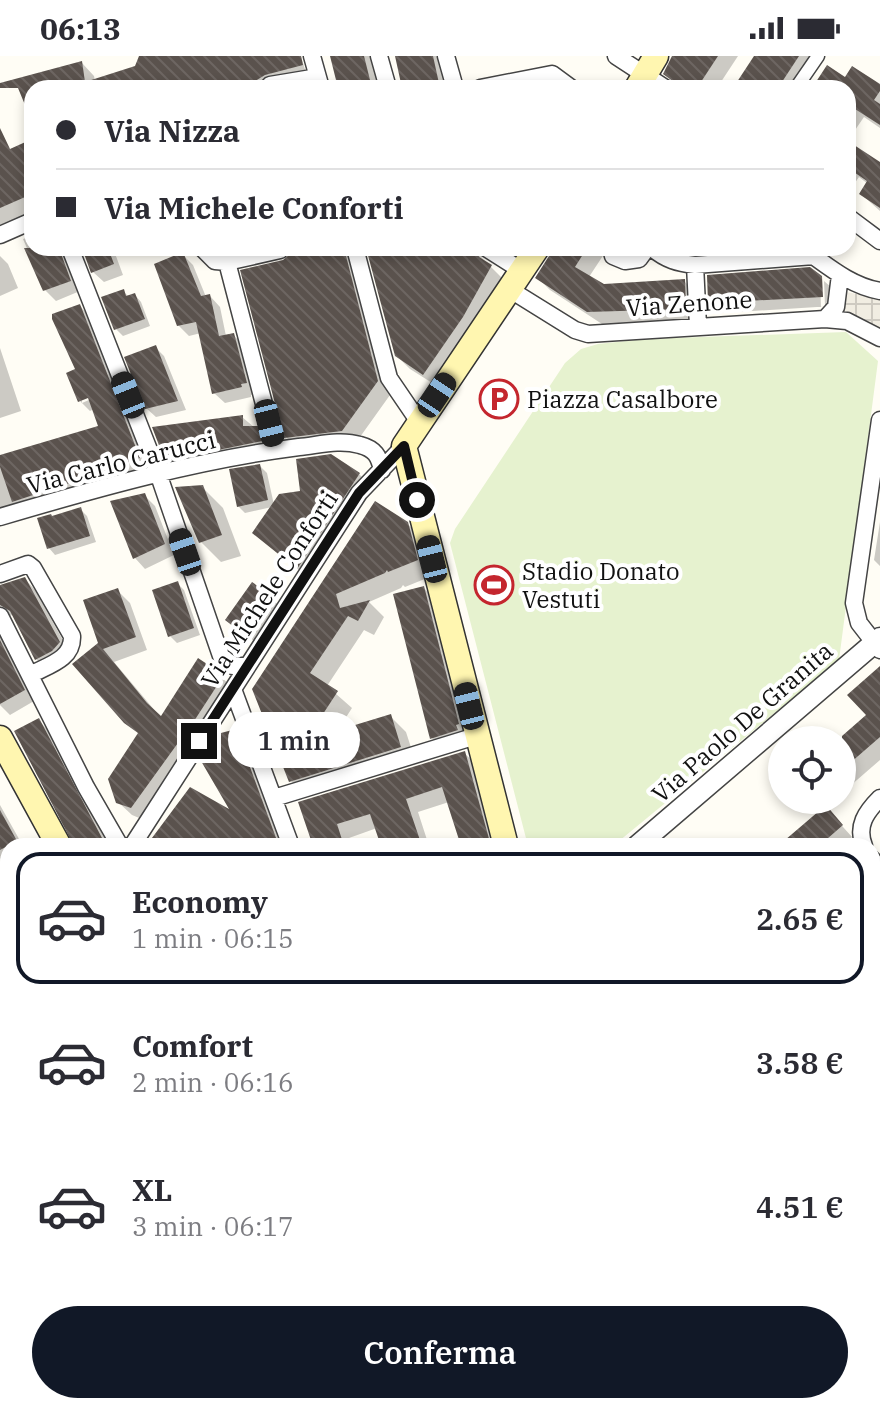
<!DOCTYPE html>
<html lang="it">
<meta charset="utf-8">
<style>
body{margin:0;font-family:"IBM Plex Serif",serif;background:#f2f2f3;color:#2b2b33;height:100vh;display:flex;flex-direction:column;font-size:30px;white-space:nowrap}
*{box-sizing:border-box;margin:0}
p{font-size:26px;color:#7c7c81}
.icon{flex:none;width:44px;height:44px;fill:none;stroke:currentColor;stroke-width:2;stroke-linecap:round;stroke-linejoin:round}
.map{position:relative;flex:1;overflow:hidden}
.drawer{position:absolute;left:0px;top:782px;width:880px;height:576px;display:flex;flex-direction:column;background:#fff;border-radius:24px 24px 0 0;box-shadow:0 4px 12px #0003}
.drawer>*{flex:none}
.guide{position:absolute;left:24px;top:24px;width:832px;height:176px;border-radius:24px;box-shadow:0 4px 12px #0003;display:grid;align-content:center;height:176px;padding:0 32px;background:#fff}
.tools{position:absolute;left:768px;top:670px;display:grid;gap:16px}
.tools a{display:grid;place-items:center;width:88px;height:88px;border-radius:50%;background:#fff;box-shadow:0 4px 12px #0003;font-size:40px}
.end{position:absolute;width:36px;height:36px;margin:-18px;border:10px solid #111;background:#fff;box-shadow:0 0 0 4px #fff}
.from{border-radius:50%}
.bubble{position:absolute;height:56px;border-radius:28px;background:#fff;box-shadow:0 4px 12px #0003;font-size:26px;font-weight:600;line-height:56px;text-align:center}
.car{position:absolute;width:24px;height:48px;margin:-24px -12px;border-radius:10px;box-shadow:0 0 6px 2px #0007;background:linear-gradient(#222 24%,#8ab4d8 0 40%,#222 0 76%,#8ab4d8 0 86%,#222 0)}
.guide b{display:flex;align-items:center;gap:28px;height:76px;font-size:30px}
.guide b+b{border-top:2px solid #e1e1e2}
.guide i{width:20px;height:20px;background:#2b2b33}
ul{padding:14px 0 0;list-style:none}
li{display:flex;align-items:center;gap:24px;height:132px;margin:0 16px 12px;padding:0 16px;border:4px solid transparent;border-radius:24px}
li div{flex:1}
li b{display:block;font-size:30px}
li em{font-style:normal;font-weight:600}
li.active{border-color:#111827}
li>.icon{width:72px;height:72px;stroke-width:1.5}
.action{display:flex;gap:16px;margin-top:auto;padding:16px 32px}
.action a{flex:1;height:92px;border-radius:48px;background:#111827;color:#fff;font-size:32px;font-weight:600;line-height:92px;text-align:center}
.status{display:flex;justify-content:space-between;align-items:center;height:56px;padding:0 40px;background:#fff;direction:ltr}
.status svg{height:22px;fill:currentColor}
.map>svg:first-child{display:block}
.pitch{fill:#e6f2cf}
.plaza{fill:url(#plaza-grid)}
.shadow{fill:#0003;fill-rule:evenodd}
.building{fill:url(#building-back-hatch)}
.lines{fill:none;stroke-linecap:round;stroke-linejoin:round}
.pedestrian-casing{stroke:#444;stroke-width:15}
.minor-casing{stroke:#444;stroke-width:19}
.tertiary-casing{stroke:#444;stroke-width:23}
.secondary-casing{stroke:#333;stroke-width:27}
.pedestrian{stroke:#fff;stroke-width:12}
.minor{stroke:#fff;stroke-width:16}
.tertiary{stroke:#fff;stroke-width:20}
.secondary{stroke:#fff6b0;stroke-width:24}
.route{stroke:#111;stroke-width:10}
.labels{text-anchor:middle;dominant-baseline:central;stroke-width:8;stroke-linejoin:round;paint-order:stroke}
.street-label{font-size:24px;fill:#111;stroke:#fff}
.poi-label{font-size:24px;fill:#111;stroke:#fff;text-anchor:start}
</style>
<div class="status"><b>06:13</b><svg viewBox="0 0 49 12"><path d="M0 12V9h3v3zM5 12V6h3v6zM10 12V3h3v9zM15 12V0h3v12zM26 1h20v11H26zM47 4h2v5h-2z"/></svg></div>
<div class="map">
<svg width="880" height="1358" viewBox="0 0 880 1358">
<defs>
<pattern id="plaza-grid" width="8" height="8" patternUnits="userSpaceOnUse" patternTransform="scale(2)"><rect width="8" height="8" fill="#f1ede2"/><path d="M0 4h8M4 0v8" fill="none" stroke="#cecac1"/></pattern>
<pattern id="building-back-hatch" width="6" height="6" patternUnits="userSpaceOnUse" patternTransform="scale(2)"><rect width="6" height="6" fill="#5a524d"/><path d="M-1 5l2 2M0 0l6 6M5-1l2 2" fill="none" stroke="#6d6662"/></pattern>
</defs>
<rect width="100%" height="100%" fill="#fffdf5"/>
<path class="pitch" d="M846,276l32,29 -39,299 -226,186h-85l-78,-303 5,-14 110,-166 16,-14 17,-5 47,-5z
M8,853v68l-8,3v-68z
M8,928v58l-8,4v-58z"/>
<path class="plaza" d="M846,236l34,6v32l-39,-21z
M8,1288v32l-8,7v-38z
M190,1350h56l23,8h-79z"/>
<path class="shadow" d="M142,0h159l7,24 -26,8h-250v29l-15,-37 65,-17 12,13 1,5 41,-13z
M332,0h41l7,32h-40z
M408,0h28l5,5 6,27h-43z
M673,0h65l-21,32h-40z
M756,0h66l-21,32h-66z
M846,24l34,7v41l-16,-11 -13,19v10l29,19v46l-19,-17 7,-10 -9,-7 -9,13 -2,-2v-100h-34z
M32,85v71l-32,15v-74z
M32,180v12h45l3,43 -24,10 -11,-11 -22,-51z
M83,192h30l10,27 -19,7 -11,-10z
M210,192h262l32,32 -67,106 -27,-17 -14,-14 -27,-105 -9,2 -4,13 34,130 -35,49 -56,6 -13,-13 2,-177 6,-9 -59,11 -11,-10z
M494,192h41l-10,15 -18,-11h-10z
M553,192h55l-19,29 14,9 81,-5 12,12 2,28 -96,3 -52,-34 -12,-12 14,-22z
M711,192h64l-8,13 -30,3z
M183,199l10,10 13,32 4,-1 10,11 6,29 7,-1 11,10 12,48 -5,2v2l-26,6 -11,-10 -13,-60 -12,3 -11,-11z
M0,200l8,8 10,24 -18,8z
M820,221l1,30 4,-1 -1,-25 8,7 1,18 -113,7 -10,-11z
M123,235l6,6 6,-2 6,7 9,24 -27,10 -7,-7z
M80,250l9,10 60,152 -149,52v-63l101,-30 -7,-18 -4,2 -10,-10zM98,340l-16,7v-5z
M155,291l9,9 22,54 -30,7 -10,-9z
M0,292l21,63 -21,7z
M242,361l25,21 3,12 -94,19 -9,-9z
M260,410l7,7 7,32 29,-13 56,-18 14,14 -61,93 -57,-48 17,-26 -27,6 -7,-7z
M202,431l21,21 18,48 -20,6 -21,-21z
M145,440l10,10 19,49 -29,14 -10,-11z
M375,448l32,19 16,17 9,36 -27,11 -2,-2 -2,3 -32,14 15,15 -10,18 -10,-5 -37,56 25,22 -16,25 55,-16 15,15 10,31 -110,33 -16,-16 -35,-91z
M81,454l6,6 9,26 -41,13 -6,-7 4,-30z
M880,466v44l-6,-6z
M25,523l10,11 35,63 -23,17 -11,-11 -21,-43 -3,-1 -12,6v10v-45z
M177,527l7,7 16,45 -23,8 -7,-7z
M252,529l27,20 -25,36 -27,-21z
M424,532l10,10 33,142 -25,8 -10,-10z
M117,534l13,13 17,47 -33,12 48,57 56,-45 14,13 -88,133 -12,-5 -14,-13 22,-67 -14,-14 -25,-77z
M0,577l34,68 -24,14 -10,-10z
M880,615v89l-38,33 -1,-53 27,-24z
M39,665l10,10 61,115h-35z
M235,675l14,14 39,101h-139l85,-32z
M464,697l14,13 21,80h-64l25,-9 -11,-35 -31,10 11,34h-46l-6,-18 -28,10 2,8h-35l-15,-43z
M811,744h24l-9,8 26,29 -11,9h-60l41,-35z
M0,749l23,41h-15v16l-3,1 -5,-5z
M872,877l2,5 6,-3v114h-8z
M872,1051l6,8 2,-1v71l-8,4z
M0,1117l8,1v117l-8,-1z
M872,1162l8,11v69l-8,-10z
M872,1280l8,2v76h-61l-8,-8h61z
M697,1350h90v8h-23z"/>
<path class="building" d="M139,0h162l2,9 -38,10 -21,13h-212v34l-14,-34h-18v-5l82,-22 3,21 50,-16z
M330,0h34l8,32h-34z
M395,0h38l7,32h-38z
M672,0h46l-21,32h-21l-2,-6 -11,-8z
M754,0h45l-21,32h-45z
M827,9l18,12 7,-11 28,18v7l-6,9 6,4v21l-25,-16h-7v-21h-36z
M0,72l10,21 22,-10v55l-32,14z
M848,85l32,21v46l-21,-14 8,-13 -19,-13z
M24,192h35l12,33 -28,10z
M82,192h26l6,16 -23,9z
M291,192h53l34,133 -36,50 -58,7 -44,-168 43,-10 7,-6z
M366,192h109l4,9 13,8 -29,52 -40,58 -28,-19z
M552,192h35l-12,19 29,17 81,-5 1,30 -99,3 -52,-34 14,-22z
M183,196l18,44 9,-2 9,42 15,-3 13,50 -6,1 1,3 -30,7 -16,-72 -19,4 -23,-62z
M810,211l12,9 1,21 -115,6 -1,-28z
M124,233l2,7 9,-3 10,26 -31,11 -13,-33z
M80,248l60,154 -31,12 -19,3 1,3 -79,26 -12,-35v-12l98,-29 -10,-28 -10,4 -12,-29 9,-4 -23,-50v-5z
M156,289l22,56 -33,8 -21,-52z
M243,359v11h15l4,15 -97,20 -13,-34z
M331,398l29,19 -63,96 -45,-36 27,-39 21,-3 -4,-32z
M260,408l8,36 -31,7 -8,-38z
M203,429l19,50 -23,8 -24,-56z
M145,437l20,51 -32,15 -23,-58z
M375,445l33,21 10,38 -30,12 -1,-2 -2,3 -49,21 4,14 30,-8 -12,21 -10,-5 -38,57 28,18 -32,49 85,-26 10,33 -112,35 -37,-93z
M81,451l9,29 -43,13 -10,-31 14,-4 1,2z
M25,521l35,65 -8,9 -17,9 -25,-49 -10,-6v-20z
M178,525l16,47 -26,9 -16,-47z
M252,526l21,15 -27,39 -21,-16z
M424,530l35,138 -3,1 2,5 -28,9 -37,-145z
M118,532l18,49 -33,12 44,54 14,13 37,-58 21,14 3,6 -26,40 -65,90 -15,-5 -8,-24 30,-46 -14,-10 -52,-59 26,-21 -15,-43z
M0,584l25,50 -25,14z
M880,610v71l-38,33v-34l24,-21 -19,-20z
M39,662l63,120 -16,8h-12l-60,-115z
M236,673l43,117h-133l44,-59 39,22 -28,-48 20,-28z
M465,695l26,95h-30l-19,-59 -36,12 16,47h-41l-11,-32 -33,10 7,22h-31l-15,-44z
M826,749l17,20 -24,21h-41z
M0,754l17,31 -17,9z"/>
<g class="lines">
<defs>
<path id="pedestrian" d="M796,32l22,-32"/>
<path id="minor" d="M312,0l9,32
M379,0l9,32
M446,0l9,32
M616,0l49,32
M268,32l2,-3 48,-8
M480,32l72,-14 19,14
M848,161l32,24
M0,179l32,-14
M70,192l88,225 63,183 12,10h14
M202,192l13,13 12,1 49,188
M355,192l34,130 30,44
M486,192l36,23
M611,192l2,8 12,5 14,-2 8,-11
M652,192c14,12 26,15 43,17l119,-9
M805,194c24,17 46,36 75,41
M227,206l53,-12
M695,209l3,61
M509,233l66,41 13,4 237,-15 22,2 33,17
M825,263l11,-12 4,-32
M880,364l-26,183 5,20 21,27
M0,461c98,-29 197,-57 299,-70 20,-2 41,-8 61,-2 15,4 19,11 22,25
M0,518l28,-10 5,4 39,68c1,23 -23,29 -40,38
M0,560l86,171 34,59
M233,633l58,157
M274,742l202,-62
M132,790l227,-353 45,-47
M864,790c-8,-20 2,-34 16,-48
M872,803l8,11
M872,870l8,-5
M872,990l8,-6
M872,1034l8,10
M872,1126l8,-6
M872,1268l8,1
M508,1350l3,8"/>
<path id="tertiary" d="M637,790l243,-208"/>
<path id="secondary" d="M637,32l19,-32
M0,682l59,108
M506,790l-102,-400 133,-198
M0,1272h8
M315,1350l27,8
M639,1350l8,8
M684,1350l46,8
M0,1352l8,-7
M584,1358l8,-8"/>
</defs>
<use href="#pedestrian" class="pedestrian-casing"/>
<use href="#minor" class="minor-casing"/>
<use href="#tertiary" class="tertiary-casing"/>
<use href="#secondary" class="secondary-casing"/>
<use href="#pedestrian" class="pedestrian"/>
<use href="#minor" class="minor"/>
<use href="#tertiary" class="tertiary"/>
<use href="#secondary" class="secondary"/>
</g>
<g class="lines">
<path class="route" d="M199,685l160,-248 45,-47 13,54"/>
</g>
<defs>
<symbol id="parking-ring" viewBox="-11 -11 22 22"><circle r="9.5" fill="#fff" stroke="#c4262e" stroke-width="1.5"/><path d="M-3.5-5.5H1a3.5 3.5 0 0 1 0 7H-1V5.5H-3.5ZM-1-3.4V-.6H.8a1.4 1.4 0 0 0 0-2.8Z" fill="#c4262e"/></symbol>
<symbol id="stadium-ring" viewBox="-11 -11 22 22"><circle r="9.5" fill="#fff" stroke="#c4262e" stroke-width="1.5"/><path d="M0-5a6.5 5 0 1 0 0 10a6.5 5 0 1 0 0-10ZM-3.5-1.8h7v3.6h-7Z" fill="#c4262e"/></symbol>
</defs>
<g fill-rule="evenodd">
<use href="#parking-ring" x="477" y="321" width="44" height="44"/>
<use href="#stadium-ring" x="472" y="507" width="44" height="44"/>
</g>
<g class="labels">
<g class="street-label">
<text transform="translate(689 247) rotate(-4)">Via Zenone</text>
<text transform="translate(121 406) rotate(-14)">Via Carlo Carucci</text>
<text transform="translate(269 533) rotate(-57)">Via Michele Conforti</text>
<text transform="translate(742 666) rotate(-41)">Via Paolo De Granita</text>
</g>
<g class="poi-label">
<text x="527" y="343">Piazza Casalbore</text>
<text x="522" y="515">Stadio Donato<tspan x="522" dy="28">Vestuti</tspan></text>
</g>
</g>
</svg>
<div class="tools">
<a><svg class="icon" aria-label="locate" viewBox="0 0 24 24"><circle cx="12" cy="12" r="6"/><path d="M12 2v4M12 18v4M2 12h4M18 12h4"/></svg></a>
</div>
<i class="end from" style="left:417px;top:444px"></i>
<i class="end" style="left:199px;top:685px"></i>
<div class="bubble" style="left:228px;top:656px;width:132px">1 min</div>
<i class="car" style="left:128px;top:339px;rotate:338deg"></i>
<i class="car" style="left:437px;top:339px;rotate:34deg"></i>
<i class="car" style="left:269px;top:367px;rotate:166deg"></i>
<i class="car" style="left:185px;top:496px;rotate:341deg"></i>
<i class="car" style="left:432px;top:503px;rotate:346deg"></i>
<i class="car" style="left:469px;top:650px;rotate:346deg"></i>
<div class="guide">
<b><i class="from"></i>Via Nizza</b>
<b><i></i>Via Michele Conforti</b>
</div>
<section class="drawer">
<ul>
<li class="active"><svg class="icon" aria-label="car" viewBox="0 0 24 24"><path d="M5 17H2v-5l4-1 3-4h7l3 4 3 1v5h-3M9 17h6M6 11h13"/><circle cx="7" cy="17" r="2"/><circle cx="17" cy="17" r="2"/></svg><div><b>Economy</b><p>1 min · 06:15</p></div><em>2.65 €</em></li>
<li><svg class="icon" aria-label="car" viewBox="0 0 24 24"><path d="M5 17H2v-5l4-1 3-4h7l3 4 3 1v5h-3M9 17h6M6 11h13"/><circle cx="7" cy="17" r="2"/><circle cx="17" cy="17" r="2"/></svg><div><b>Comfort</b><p>2 min · 06:16</p></div><em>3.58 €</em></li>
<li><svg class="icon" aria-label="car" viewBox="0 0 24 24"><path d="M5 17H2v-5l4-1 3-4h7l3 4 3 1v5h-3M9 17h6M6 11h13"/><circle cx="7" cy="17" r="2"/><circle cx="17" cy="17" r="2"/></svg><div><b>XL</b><p>3 min · 06:17</p></div><em>4.51 €</em></li>
</ul>
<div class="action"><a>Conferma</a></div>
</section>
</div>
